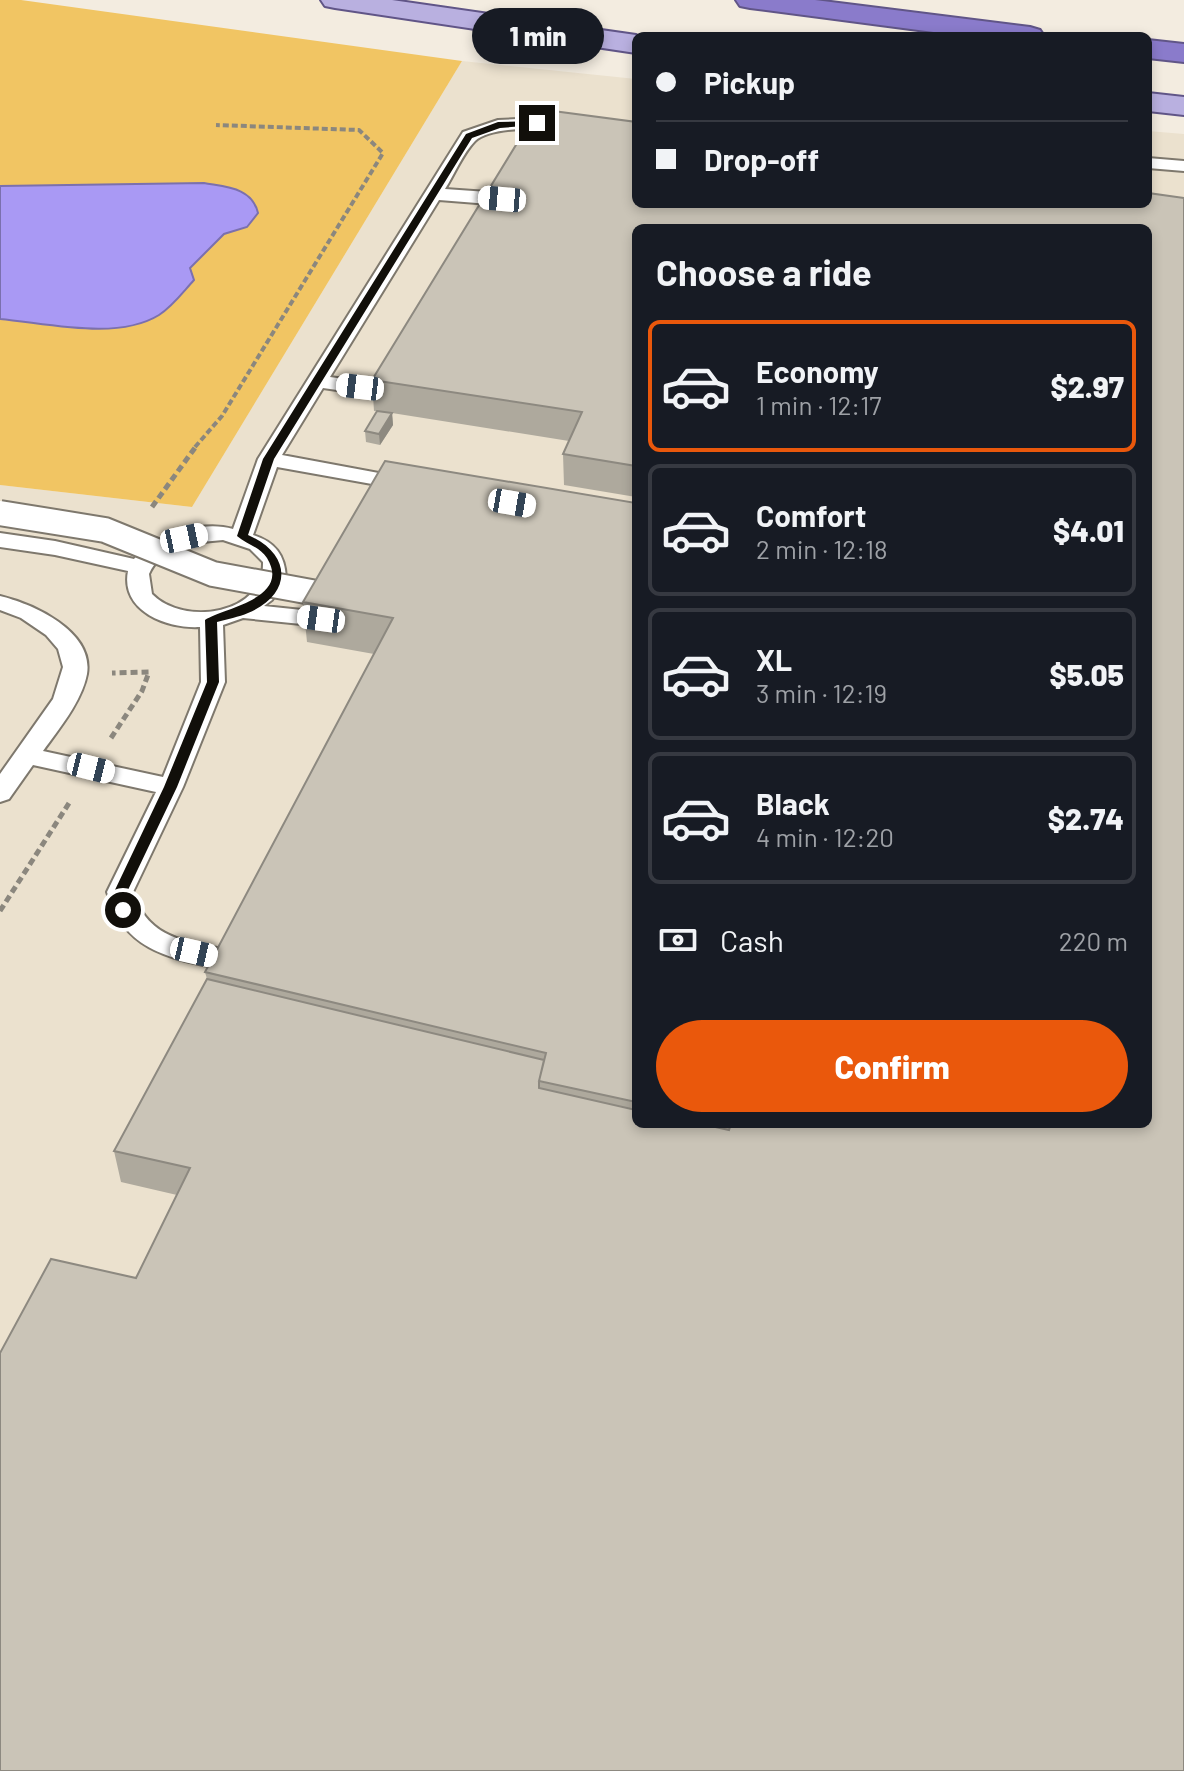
<!DOCTYPE html>
<meta charset="utf-8">
<style>
body{margin:0;font-family:Barlow,sans-serif;background:#20242c;color:#f1f3f6;height:100vh;display:flex;flex-direction:column;font-size:30px;white-space:nowrap}
*{box-sizing:border-box;margin:0}
p{font-size:26px;color:#9ea1a6}
.icon{flex:none;width:44px;height:44px;fill:none;stroke:currentColor;stroke-width:2;stroke-linecap:round;stroke-linejoin:round}
.map{position:relative;flex:1;overflow:hidden}
.side{position:absolute;left:632px;top:224px;width:520px;height:904px;display:flex;flex-direction:column;background:#171b24;border-radius:12px;box-shadow:0 4px 12px #0003}
.side>*{flex:none}
.hud{position:absolute;left:632px;top:32px;width:520px;height:176px;border-radius:12px;box-shadow:0 4px 12px #0003;display:grid;align-content:center;height:176px;padding:0 24px;background:#171b24}
.end{position:absolute;width:36px;height:36px;margin:-18px;border:10px solid #110f0a;background:#fff;box-shadow:0 0 0 4px #fff}
.from{border-radius:50%}
.bubble{position:absolute;height:56px;border-radius:28px;background:#171b24;box-shadow:0 4px 12px #0003;font-size:26px;font-weight:800;line-height:56px;text-align:center}
.car{position:absolute;width:24px;height:48px;margin:-24px -12px;border-radius:10px;box-shadow:0 0 6px 2px #0007;background:linear-gradient(#fff 24%,#345 0 40%,#fff 0 76%,#345 0 86%,#fff 0)}
.hud b{display:flex;align-items:center;gap:28px;height:76px;font-size:30px}
.hud b+b{border-top:2px solid #363941}
.hud i{width:20px;height:20px;background:#f1f3f6}
ul{padding:0;list-style:none}
li{display:flex;align-items:center;gap:24px;height:132px;margin:0 16px 12px;padding:0 8px;border:4px solid #363941;border-radius:12px}
li div{flex:1}
li b{display:block;font-size:30px}
li em{font-style:normal;font-weight:800}
li.selected{border-color:#ea580c}
li>.icon{width:72px;height:72px;stroke-width:1.5}
h2{padding:0 24px;font-size:36px;line-height:96px}
.pay{display:flex;align-items:center;gap:20px;height:88px;padding:0 24px;font-size:30px}
.pay p{margin-inline-start:auto}
.cta{display:flex;gap:16px;margin-top:auto;padding:16px 24px}
.cta a{flex:1;height:92px;border-radius:48px;background:#ea580c;color:#fff;font-size:32px;font-weight:800;line-height:92px;text-align:center}
.map>svg:first-child{display:block}
.built{fill:#ebe1ce;fill-rule:evenodd}
.green{fill:#f1c563}
.water{fill:#a999f4;stroke:#7b70ae;stroke-width:2}
.lines{fill:none;stroke-linecap:round;stroke-linejoin:round}
.lane-casing{stroke:#7e786d;stroke-width:4}
.primary-casing{stroke:#605587;stroke-width:4}
.highway-casing{stroke:#605587;stroke-width:4}
.path-far1{stroke:#8b877e;stroke-width:4;stroke-dasharray:6 3;stroke-linecap:butt}
.path{stroke:#8b877e;stroke-width:5;stroke-dasharray:7 4;stroke-linecap:butt}
.lane{fill:#fff;fill-rule:evenodd}
.primary{fill:#b9b0e0;fill-rule:evenodd}
.highway{fill:#8a7bcb;fill-rule:evenodd}
.lane-bridge-casing{stroke:#7e786d;stroke-width:28;stroke-linecap:butt}
.lane-bridge{stroke:#fff;stroke-width:24}
.wall{fill:#aea99d}
.shaded-wall{fill:#8d8980}
.building{fill:#cac4b7;stroke:#8d8980;stroke-width:2}
.route{fill:#110f0a}
</style>
<div class="map">
<svg width="1184" height="1771" viewBox="0 0 1184 1771">
<rect width="100%" height="100%" fill="#f3ece0"/>
<path class="built" d="M462,61l174,18v125h512v-73l36,3v1637h-1184v-1286l192,22zM636,228h512v896h-512z"/>
<path class="green" d="M0,0h21l441,61 -270,446 -192,-22z"/>
<path class="water" d="M204,183c21,4 48,4 54,30l-11,14 -23,7 -34,34 4,12c-11,12 -21,26 -35,35 -42,26 -113,8 -159,4v-133z"/>
<g class="lines">
<defs>
<path id="lane" d="M537,118l99,6v10c-33,-2 -138,-15 -161,7 -12,12 -21,34 -30,48l57,4 9,6 -9,6 -63,-5 -109,177 56,8 10,6 -10,6 -63,-9 -41,67 129,24 11,6 -11,6 -134,-24 -24,68c22,7 32,20 33,43l-14,22 -8,6 57,6 8,2 4,5 -4,5 -8,2 -78,-8 -20,7 2,57 -42,105 -50,105c17,55 68,49 113,63l4,7 -4,7 -9,3c-58,-13 -111,-15 -130,-80l49,-100 -123,-27 -24,34 -9,3v-28l53,-75 10,-32 -5,-18 -12,-14 -25,-17 -21,-8v-14c33,8 94,35 87,78 -5,27 -28,55 -44,77l120,26 38,-95 -1,-55c-33,2 -80,-16 -72,-56l-73,-16 -55,-8v-14l55,8 79,18c21,-24 68,-39 99,-30l25,-70 205,-327 35,-12zM223,540l27,9 13,13c2,52 -79,65 -111,32l-3,-20c12,-28 46,-32 74,-34z
M1148,158l36,3v10l-36,-3z"/>
<path id="primary" d="M321,0h71l244,35v18l-301,-45 -10,-2z
M1148,93l36,4v18l-36,-4z"/>
<path id="highway" d="M736,0h79l215,27 10,3 4,6h-80l-214,-28 -10,-2z
M1148,40l36,4v18l-36,-4z"/>
</defs>
<use href="#lane" class="lane-casing"/>
<use href="#primary" class="primary-casing"/>
<use href="#highway" class="highway-casing"/>
<path class="path-far1" d="M195,447l27,-31 161,-263 -24,-23 -143,-5"/>
<path class="path" d="M152,507l45,-62
M111,738l31,-47 7,-19 -37,1
M0,911l71,-111"/>
<use href="#lane" class="lane"/>
<use href="#primary" class="primary"/>
<use href="#highway" class="highway"/>
<defs>
<path id="lane-bridge" d="M0,513l105,17 108,44 120,22"/>
</defs>
<use href="#lane-bridge" class="lane-bridge-casing"/>
<use href="#lane-bridge" class="lane-bridge"/>
</g>
<path class="wall" d="M538,109l98,13v82h512v-11l36,5v1573h-1184v-418l51,-94 85,19 41,-83 -56,-13 -7,-31 93,-172 -2,-7 169,-318 -67,-12 -4,-40 82,-141 251,42v621h512v-896h-512v269l-72,-12 -1,-31 6,-13 -177,-28 1,12 -13,20 -14,-3 -1,-11 12,-20h-3l-2,-31z"/>
<path class="shaded-wall" d="M392,413l1,12 -13,20 -1,-11z"/>
<path class="building" d="M538,109l98,13v82h512v-11l36,5v1573h-1184v-418l51,-94 85,19 54,-110 -76,-17 93,-172 337,81 -5,21v7l97,22v14h66l27,6 2,-6h417v-896h-512v238l-73,-12 19,-42 -210,-32z
M377,411l15,2 -13,21 -14,-3z
M385,461l251,42v599l-97,-21 7,-28 -341,-81 188,-354 -90,-16z"/>
<path class="route" d="M540,121l-3,4 -37,3 -28,10 -198,321 -26,76c44,19 45,59 0,78 -9,4 -21,6 -31,9l2,60 -42,105 -50,105 1,22h-10l-4,-22 50,-105 43,-105 -2,-62c17,-12 87,-21 62,-62 -7,-11 -21,-14 -30,-22l26,-77 203,-325 32,-12z"/>
</svg>
<i class="end from" style="left:123px;top:910px"></i>
<i class="end" style="left:537px;top:123px"></i>
<div class="bubble" style="left:472px;top:8px;width:132px">1 min</div>
<i class="car" style="left:502px;top:199px;rotate:275deg"></i>
<i class="car" style="left:360px;top:387px;rotate:277deg"></i>
<i class="car" style="left:512px;top:503px;rotate:100deg"></i>
<i class="car" style="left:184px;top:538px;rotate:78deg"></i>
<i class="car" style="left:321px;top:619px;rotate:278deg"></i>
<i class="car" style="left:91px;top:768px;rotate:104deg"></i>
<i class="car" style="left:194px;top:952px;rotate:103deg"></i>
<div class="hud">
<b><i class="from"></i>Pickup</b>
<b><i></i>Drop-off</b>
</div>
<section class="side">
<h2>Choose a ride</h2>
<ul>
<li class="selected"><svg class="icon" aria-label="car" viewBox="0 0 24 24"><path d="M5 17H2v-5l4-1 3-4h7l3 4 3 1v5h-3M9 17h6M6 11h13"/><circle cx="7" cy="17" r="2"/><circle cx="17" cy="17" r="2"/></svg><div><b>Economy</b><p>1 min · 12:17</p></div><em>$2.97</em></li>
<li><svg class="icon" aria-label="car" viewBox="0 0 24 24"><path d="M5 17H2v-5l4-1 3-4h7l3 4 3 1v5h-3M9 17h6M6 11h13"/><circle cx="7" cy="17" r="2"/><circle cx="17" cy="17" r="2"/></svg><div><b>Comfort</b><p>2 min · 12:18</p></div><em>$4.01</em></li>
<li><svg class="icon" aria-label="car" viewBox="0 0 24 24"><path d="M5 17H2v-5l4-1 3-4h7l3 4 3 1v5h-3M9 17h6M6 11h13"/><circle cx="7" cy="17" r="2"/><circle cx="17" cy="17" r="2"/></svg><div><b>XL</b><p>3 min · 12:19</p></div><em>$5.05</em></li>
<li><svg class="icon" aria-label="car" viewBox="0 0 24 24"><path d="M5 17H2v-5l4-1 3-4h7l3 4 3 1v5h-3M9 17h6M6 11h13"/><circle cx="7" cy="17" r="2"/><circle cx="17" cy="17" r="2"/></svg><div><b>Black</b><p>4 min · 12:20</p></div><em>$2.74</em></li>
</ul>
<div class="pay"><svg class="icon" aria-label="cash" viewBox="0 0 24 24"><path d="M3 7h18v10H3z"/><circle cx="12" cy="12" r="2"/></svg>Cash<p>220 m</p></div>
<div class="cta"><a>Confirm</a></div>
</section>
</div>
